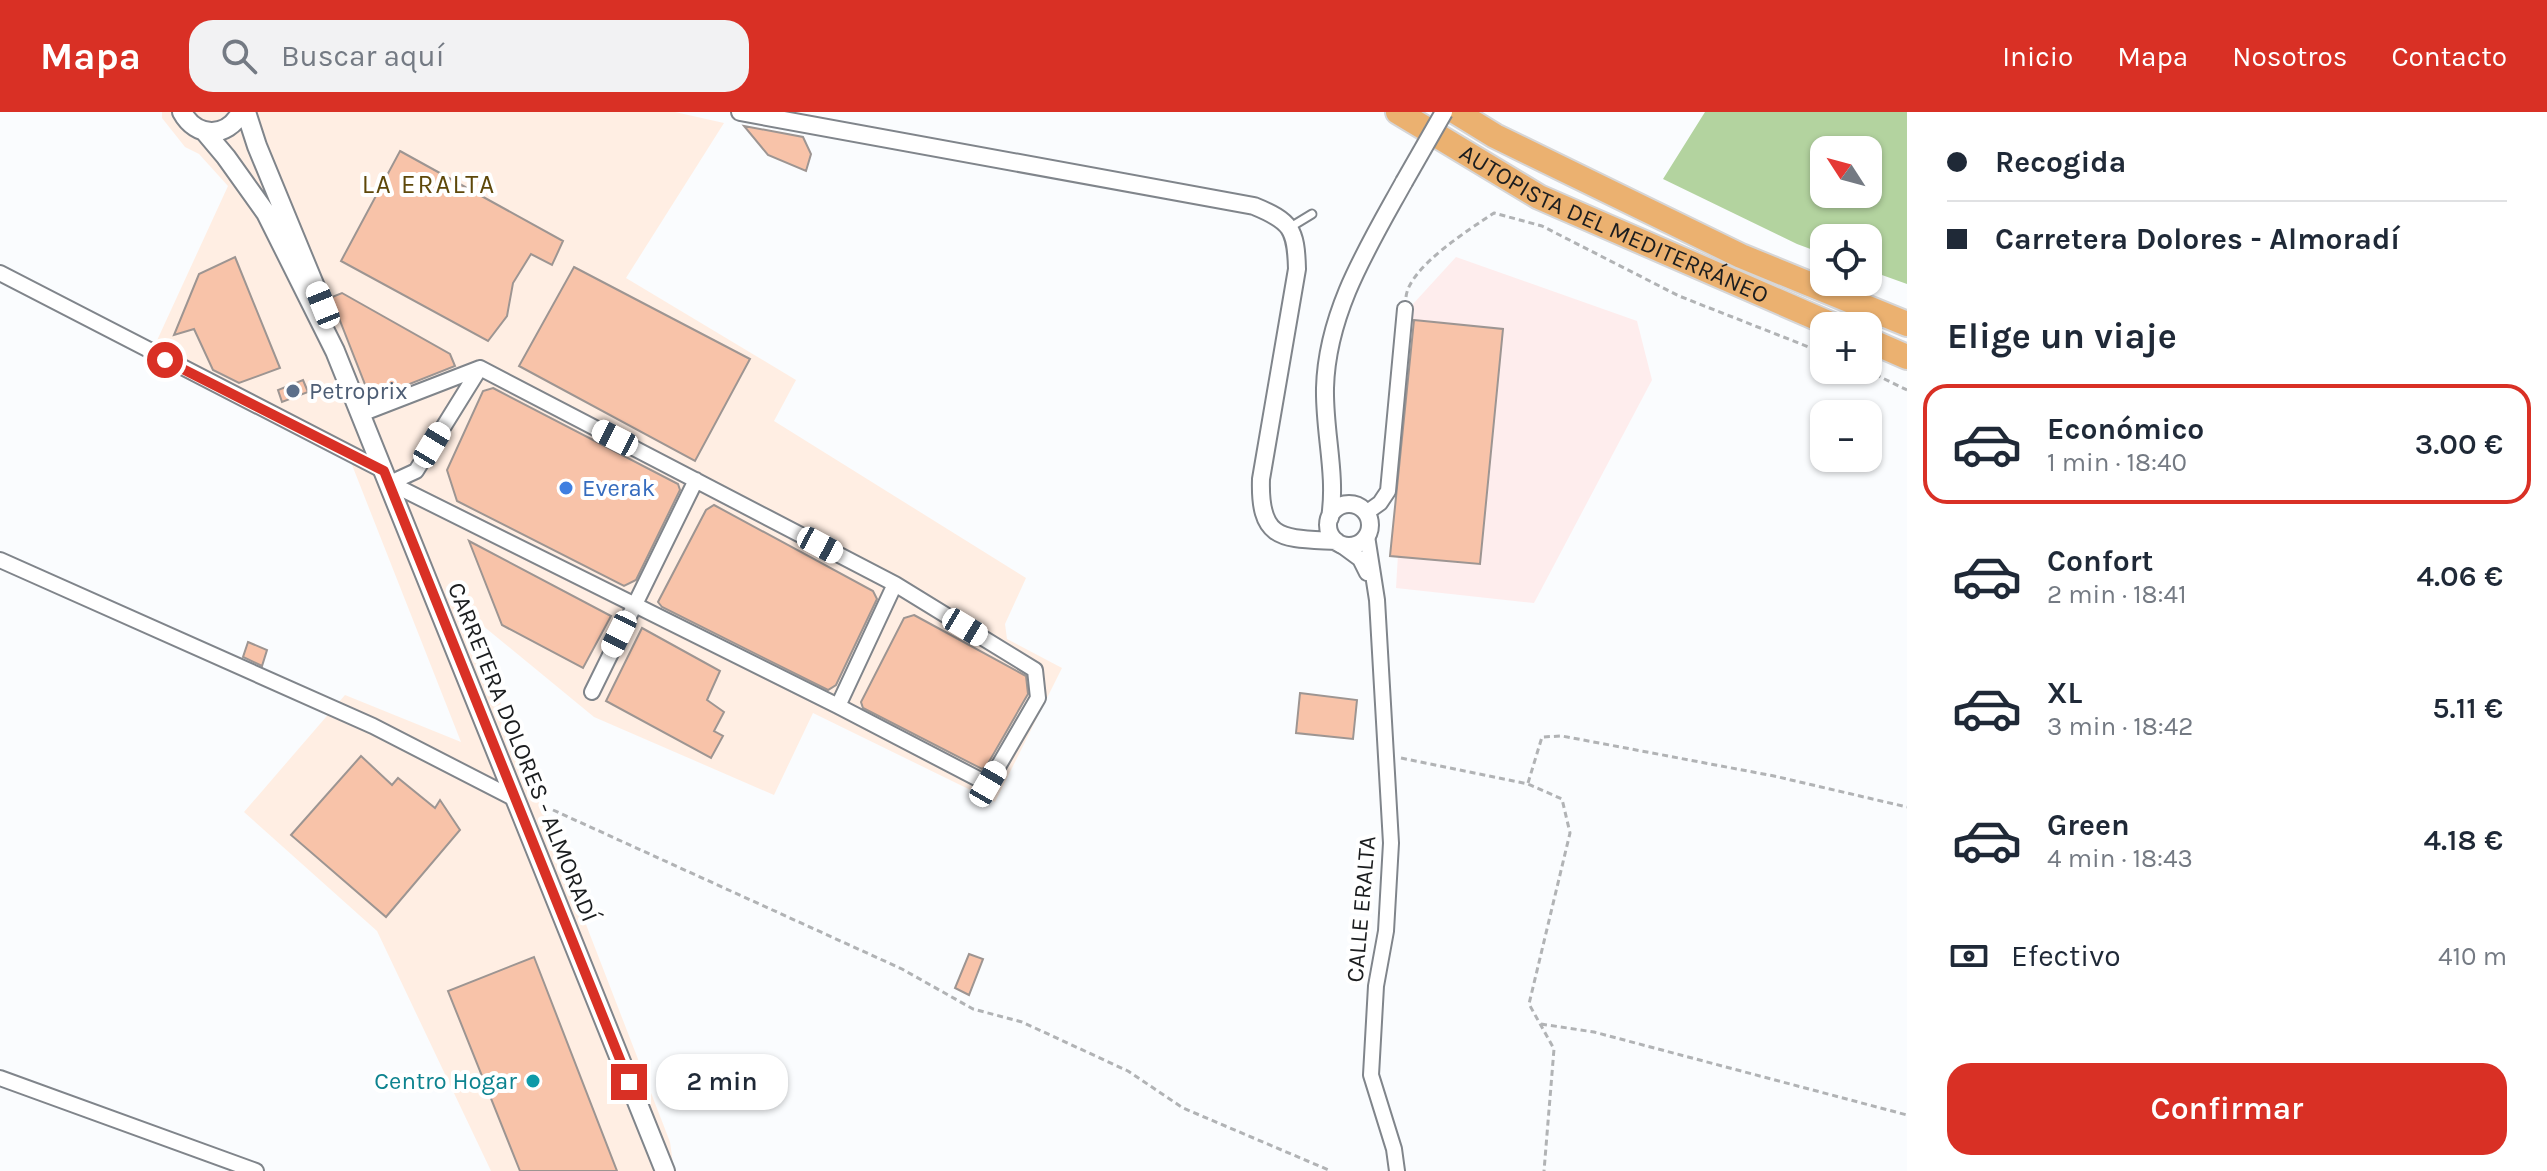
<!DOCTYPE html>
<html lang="es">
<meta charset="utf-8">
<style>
body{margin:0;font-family:Karla,sans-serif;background:#f2f2f3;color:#1f2937;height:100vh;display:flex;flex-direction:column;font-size:30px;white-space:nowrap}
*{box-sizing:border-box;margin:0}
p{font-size:26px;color:#747a83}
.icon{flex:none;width:44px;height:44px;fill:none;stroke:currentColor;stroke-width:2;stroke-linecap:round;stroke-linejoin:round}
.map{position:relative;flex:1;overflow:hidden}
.panel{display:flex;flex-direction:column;background:#fff;width:640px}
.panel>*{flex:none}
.top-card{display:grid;align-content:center;height:176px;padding:0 40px;background:#fff}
.needle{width:52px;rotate:306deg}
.tools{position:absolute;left:1810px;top:24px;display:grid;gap:16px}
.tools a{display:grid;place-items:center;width:72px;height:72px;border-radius:16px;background:#fff;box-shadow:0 2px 6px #0004;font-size:40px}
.end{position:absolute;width:36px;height:36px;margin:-18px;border:10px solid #d93025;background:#fff;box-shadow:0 0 0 4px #fff}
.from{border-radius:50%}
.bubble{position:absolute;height:56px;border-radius:24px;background:#fff;box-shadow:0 2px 6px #0004;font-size:26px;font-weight:600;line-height:56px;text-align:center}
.car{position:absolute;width:24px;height:48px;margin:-24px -12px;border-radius:10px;box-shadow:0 0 6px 2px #0007;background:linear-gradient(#fff 24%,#345 0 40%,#fff 0 76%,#345 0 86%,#fff 0)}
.top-card b{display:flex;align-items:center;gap:28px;height:76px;font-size:30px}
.top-card b+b{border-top:2px solid #e0e1e3}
.top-card i{width:20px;height:20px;background:#1f2937}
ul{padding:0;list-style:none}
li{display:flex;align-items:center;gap:24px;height:120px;margin:0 16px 12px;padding:0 24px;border:4px solid transparent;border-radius:24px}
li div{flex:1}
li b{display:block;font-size:30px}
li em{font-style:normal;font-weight:600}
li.selected{border-color:#d93025}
li>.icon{width:72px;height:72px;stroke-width:1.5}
h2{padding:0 40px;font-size:36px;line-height:96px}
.pay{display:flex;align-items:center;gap:20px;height:88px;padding:0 40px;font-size:30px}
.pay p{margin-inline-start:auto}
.cta{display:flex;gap:16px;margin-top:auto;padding:16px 40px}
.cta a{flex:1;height:92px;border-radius:24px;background:#d93025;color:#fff;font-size:32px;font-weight:600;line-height:92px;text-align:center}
header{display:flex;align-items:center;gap:48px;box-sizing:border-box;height:112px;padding:0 40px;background:#d93025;color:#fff}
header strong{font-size:38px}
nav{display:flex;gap:44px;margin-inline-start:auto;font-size:28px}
.search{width:560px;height:72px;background:#f2f2f3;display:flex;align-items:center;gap:20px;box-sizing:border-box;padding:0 28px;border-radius:24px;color:#747a83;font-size:30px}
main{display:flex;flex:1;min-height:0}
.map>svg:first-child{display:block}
.commercial{fill:#ffeee3}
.industrial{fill:#feeded}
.green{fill:#b3d39f;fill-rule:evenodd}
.building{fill:#f8c3a9;stroke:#9d9592;stroke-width:2}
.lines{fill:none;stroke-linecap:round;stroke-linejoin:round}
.service-casing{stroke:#80858b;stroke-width:11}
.minor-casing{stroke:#80858b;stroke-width:18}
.tertiary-casing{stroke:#80858b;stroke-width:20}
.secondary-casing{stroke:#80858b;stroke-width:22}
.motorway-casing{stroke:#d6d6d7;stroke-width:28}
.path{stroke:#b1b3b5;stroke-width:3;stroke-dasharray:6 4;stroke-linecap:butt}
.service{stroke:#fff;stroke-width:7}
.minor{stroke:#fff;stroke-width:14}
.tertiary{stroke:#fff;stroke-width:16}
.secondary{stroke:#fff;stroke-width:18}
.motorway{stroke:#ebb170;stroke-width:24}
.tertiary-bridge-casing{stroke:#80858b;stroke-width:20;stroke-linecap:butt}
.tertiary-bridge{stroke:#fff;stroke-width:16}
.route{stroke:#d93025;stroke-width:10}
.service-dot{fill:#5c6f8a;stroke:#fff;stroke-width:3}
.shop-dot{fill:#3f7fe0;stroke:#fff;stroke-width:3}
.culture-dot{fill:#0f9aa8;stroke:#fff;stroke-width:3}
.labels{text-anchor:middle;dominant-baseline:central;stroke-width:8;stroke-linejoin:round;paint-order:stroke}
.street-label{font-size:24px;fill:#1b1d1f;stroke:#fff}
.service-label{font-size:24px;fill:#4e5e75;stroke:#fff;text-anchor:start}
.shop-label{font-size:24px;fill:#366cbe;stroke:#fff;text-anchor:start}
.culture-label{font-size:24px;fill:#0d838f;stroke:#fff;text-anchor:end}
.neighbourhood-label{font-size:26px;letter-spacing:2px;fill:#5e480a;stroke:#fff}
</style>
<header>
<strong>Mapa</strong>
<div class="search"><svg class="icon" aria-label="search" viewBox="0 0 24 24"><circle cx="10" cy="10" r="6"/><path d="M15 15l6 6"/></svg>Buscar aquí</div>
<nav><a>Inicio</a><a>Mapa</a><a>Nosotros</a><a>Contacto</a></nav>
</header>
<main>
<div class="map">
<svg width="1907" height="1059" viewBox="0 0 1907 1059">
<rect width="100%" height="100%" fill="#fafcfe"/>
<path class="commercial" d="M162,0h513l49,11 -98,155 170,102 -22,41 252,157 -21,46 2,15 55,29 -67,134 -182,-89 -39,82 -180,-78 -129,-106 205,531 4,29h-183l-114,-240 -133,-119 101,-117 116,47 -118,-300 -189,-95 74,-161 -29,-32 -14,-7 -23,-29z"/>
<path class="industrial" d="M1456,145l181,64 15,59 -118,223 -138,-15 17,-284z"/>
<path class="green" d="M1705,0h202v172l-39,-14v-32h-44v16l-27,-10 -134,-65zM1824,38h44v44h-44z"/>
<path class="building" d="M744,14l59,11 8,17 -5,17 -38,-16z
M400,39l163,90 -11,24 -21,-11 -18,29 -6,33 -19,25 -147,-80z
M235,145l45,111 -41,15 -26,-13 -19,-41 -20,6 25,-61z
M574,155l176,92 -55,102 -176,-95z
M342,181l108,61 5,12 -78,31 -9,-5 -33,-84 -3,-11z
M1414,208l89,9 -23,235 -90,-8z
M303,268l5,12 -26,10 -4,-12z
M493,276l185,96 2,6 -44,90 -12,6 -167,-85 -10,-31 36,-79z
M714,393l159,86 4,8 -41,86 -8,5 -166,-83 -4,-5 48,-92z
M469,429l142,75 -28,52 -81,-43z
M914,503l112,61 2,18 -42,73 -4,2 -119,-61 -2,-6 43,-84z
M642,516l78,43 -13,29 17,12 -10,19 9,5 -12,22 -105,-57z
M248,530l19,8 -5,16 -19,-9z
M1300,581l57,7 -4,39 -57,-6z
M361,644l31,29 6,-7 37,30 5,-8 20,30 -74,87 -95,-82z
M969,842l14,5 -14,36 -14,-7z
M534,845l83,214h-97l-72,-180z"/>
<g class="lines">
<defs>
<path id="service" d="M1289,116l23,-14"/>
<path id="minor" d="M0,161l384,198
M361,302l119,-46 415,216 140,86 3,28 -50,86 -150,-78 -448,-223
M390,371l26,-12 64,-103
M1366,401l14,-10 8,-12 17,-182
M1367,424l10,64 14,243 -5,88 -10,55 -5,89 23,74 3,22
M1341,433l19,14 7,14
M0,448l373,166 144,74
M592,580l104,-212
M838,594l57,-122
M0,966l256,93"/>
<path id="tertiary" d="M740,0l514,94c37,15 42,23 43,63l-36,210c-2,63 22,59 75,62
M1328 413a21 21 0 1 1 42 0a21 21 0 1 1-42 0Z
M1330,406c7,-43 -6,-86 -5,-130 2,-76 43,-141 79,-206"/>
<path id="secondary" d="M182,0c14,26 45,27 59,0
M246,0l11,34 66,160
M205,20l21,25 40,56 69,138 330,820"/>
<g id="motorway">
<path id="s1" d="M1398,0l141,85 296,129"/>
<path d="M1456,0l39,24 246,120 166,68"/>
<path d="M1868,228l39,17"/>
</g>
</defs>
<use href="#service" class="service-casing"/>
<use href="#minor" class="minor-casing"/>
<use href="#tertiary" class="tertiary-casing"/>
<use href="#secondary" class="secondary-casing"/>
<use href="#motorway" class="motorway-casing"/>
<path class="path" d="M1406,185c3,-30 64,-68 88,-84l48,13 137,70 145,57
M1866,258l41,20
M1401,646l127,26 34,15 8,34 -41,171 25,45 -10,122
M1528,671l14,-46 20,-1 212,40 133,31
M553,698l349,159 71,40 49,13 106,49 55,37 148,63
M1541,912l53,8 313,83"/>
<use href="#service" class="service"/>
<use href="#minor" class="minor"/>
<use href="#tertiary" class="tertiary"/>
<use href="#secondary" class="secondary"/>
<use href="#motorway" class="motorway"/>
<defs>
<path id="tertiary-bridge" d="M1404,70l40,-70"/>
</defs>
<use href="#tertiary-bridge" class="tertiary-bridge-casing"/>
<use href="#tertiary-bridge" class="tertiary-bridge"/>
</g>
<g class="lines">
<path class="route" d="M165,248l219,111 245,611"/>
</g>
<circle class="service-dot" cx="293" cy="279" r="8"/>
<circle class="shop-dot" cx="566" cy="376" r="8"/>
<circle class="culture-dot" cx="533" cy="969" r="8"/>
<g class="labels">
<g class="street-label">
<text stroke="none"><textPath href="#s1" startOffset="244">AUTOPISTA DEL MEDITERRÁNEO</textPath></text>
<text transform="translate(523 640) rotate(68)">CARRETERA DOLORES - ALMORADÍ</text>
<text transform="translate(1361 797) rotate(-85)">CALLE ERALTA</text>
</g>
<g class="service-label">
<text x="309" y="279">Petroprix</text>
</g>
<g class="shop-label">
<text x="582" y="376">Everak</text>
</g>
<g class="culture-label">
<text x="517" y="969">Centro Hogar</text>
</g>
<g class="neighbourhood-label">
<text x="429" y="72">LA ERALTA</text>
</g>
</g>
</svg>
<div class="tools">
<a><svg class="needle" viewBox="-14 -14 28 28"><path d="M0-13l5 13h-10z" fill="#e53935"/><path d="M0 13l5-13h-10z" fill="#747a83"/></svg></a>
<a><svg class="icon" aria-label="locate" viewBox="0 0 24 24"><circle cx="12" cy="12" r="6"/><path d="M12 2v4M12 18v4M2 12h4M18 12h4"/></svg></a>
<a>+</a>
<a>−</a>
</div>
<i class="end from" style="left:165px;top:248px"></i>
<i class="end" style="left:629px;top:970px"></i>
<div class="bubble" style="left:656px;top:942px;width:132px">2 min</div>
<i class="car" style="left:323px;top:193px;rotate:338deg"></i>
<i class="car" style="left:615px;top:326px;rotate:297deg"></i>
<i class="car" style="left:432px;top:333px;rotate:31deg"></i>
<i class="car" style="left:820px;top:433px;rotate:118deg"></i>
<i class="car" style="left:965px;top:515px;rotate:121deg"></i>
<i class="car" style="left:619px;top:522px;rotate:206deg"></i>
<i class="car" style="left:988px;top:672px;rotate:30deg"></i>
</div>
<section class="panel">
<div class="top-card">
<b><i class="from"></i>Recogida</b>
<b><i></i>Carretera Dolores - Almoradí</b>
</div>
<h2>Elige un viaje</h2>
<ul>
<li class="selected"><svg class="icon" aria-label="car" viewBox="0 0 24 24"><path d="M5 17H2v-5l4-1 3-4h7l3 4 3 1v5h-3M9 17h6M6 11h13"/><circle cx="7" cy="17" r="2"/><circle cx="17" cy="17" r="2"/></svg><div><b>Económico</b><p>1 min · 18:40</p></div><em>3.00 €</em></li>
<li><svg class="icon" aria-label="car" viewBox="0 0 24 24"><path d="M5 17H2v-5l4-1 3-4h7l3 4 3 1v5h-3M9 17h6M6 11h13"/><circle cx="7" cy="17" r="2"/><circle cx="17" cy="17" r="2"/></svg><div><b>Confort</b><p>2 min · 18:41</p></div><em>4.06 €</em></li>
<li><svg class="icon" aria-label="car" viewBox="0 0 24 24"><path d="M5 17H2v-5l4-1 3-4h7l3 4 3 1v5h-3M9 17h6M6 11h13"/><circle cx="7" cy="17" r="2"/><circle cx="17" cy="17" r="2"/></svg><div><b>XL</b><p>3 min · 18:42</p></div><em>5.11 €</em></li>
<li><svg class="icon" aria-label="car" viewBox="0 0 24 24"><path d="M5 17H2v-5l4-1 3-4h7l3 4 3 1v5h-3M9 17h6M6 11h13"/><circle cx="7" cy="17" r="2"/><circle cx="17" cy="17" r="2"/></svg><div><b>Green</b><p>4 min · 18:43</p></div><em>4.18 €</em></li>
</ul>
<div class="pay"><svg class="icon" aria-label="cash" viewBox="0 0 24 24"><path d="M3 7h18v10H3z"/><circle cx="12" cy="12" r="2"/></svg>Efectivo<p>410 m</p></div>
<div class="cta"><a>Confirmar</a></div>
</section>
</main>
